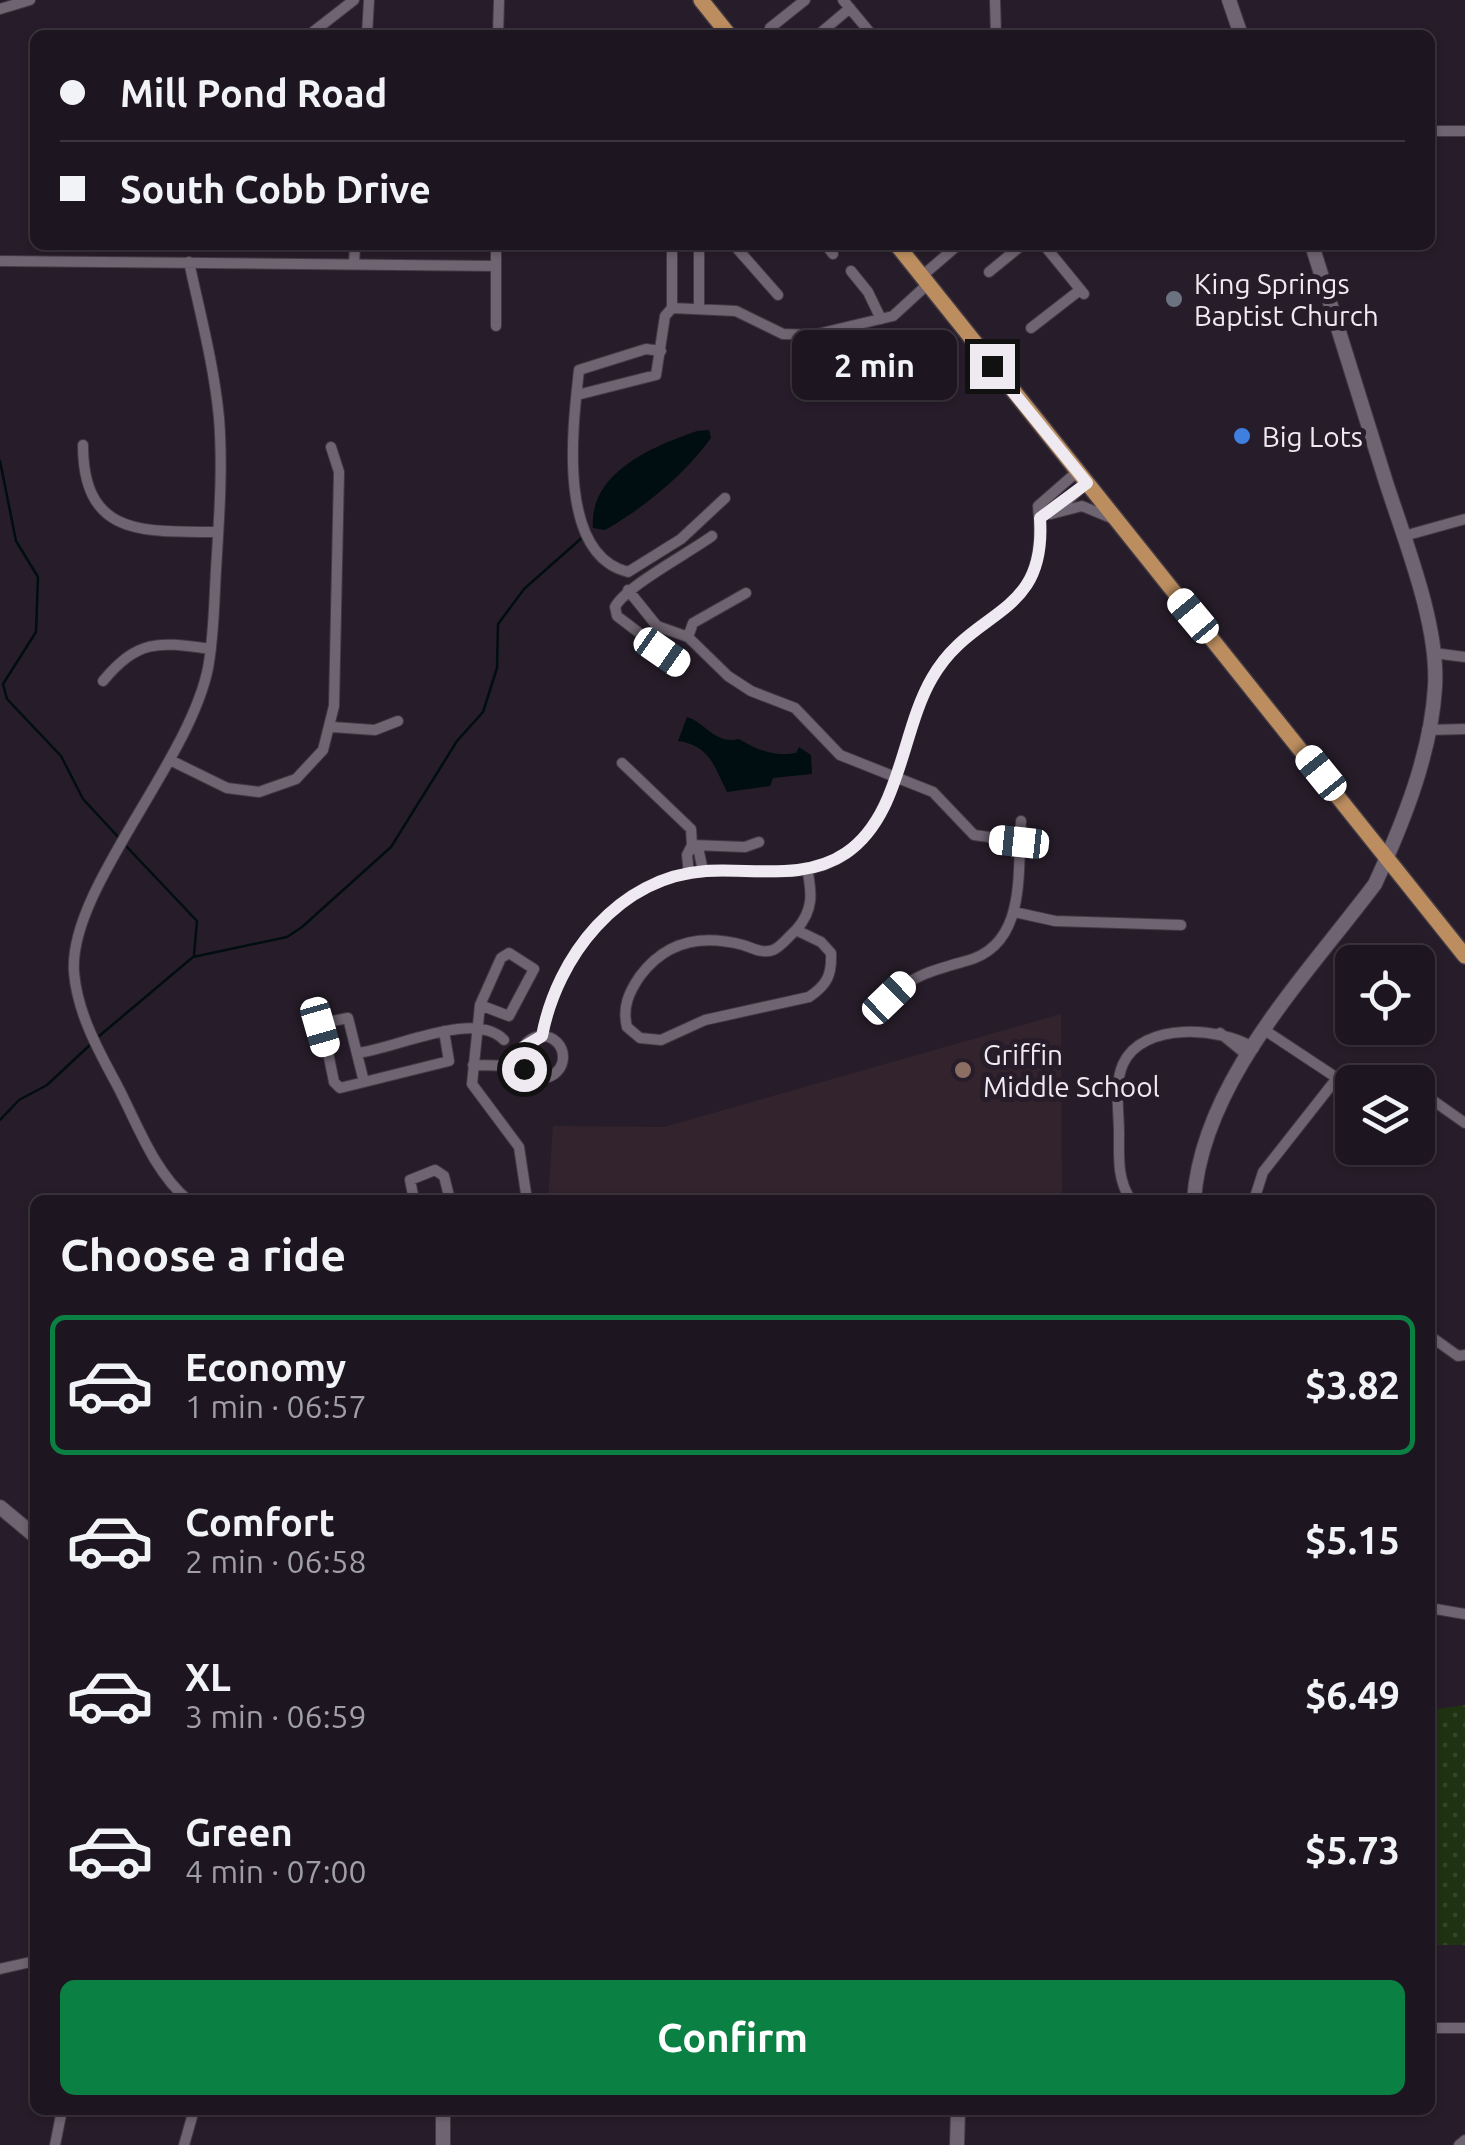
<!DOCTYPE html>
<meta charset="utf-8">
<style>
body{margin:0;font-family:Ubuntu,sans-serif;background:#251f29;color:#f1f3f6;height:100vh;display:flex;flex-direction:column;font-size:38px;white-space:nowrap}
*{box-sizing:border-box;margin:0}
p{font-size:32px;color:#a09fa5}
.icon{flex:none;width:55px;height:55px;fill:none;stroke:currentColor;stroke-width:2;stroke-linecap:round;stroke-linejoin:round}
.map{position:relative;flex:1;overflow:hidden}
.panel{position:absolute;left:30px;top:1195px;width:1405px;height:920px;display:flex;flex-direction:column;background:#1d1620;border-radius:15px;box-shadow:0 2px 8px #0004,0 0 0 2px #3b353e}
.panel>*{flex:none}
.guide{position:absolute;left:30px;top:30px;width:1405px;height:220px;border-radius:15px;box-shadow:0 2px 8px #0004,0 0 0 2px #3b353e;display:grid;align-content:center;height:220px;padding:0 30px;background:#1d1620}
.tools{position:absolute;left:1335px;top:945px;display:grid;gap:20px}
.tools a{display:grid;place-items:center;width:100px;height:100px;border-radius:15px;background:#1d1620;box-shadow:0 2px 8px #0004,0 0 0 2px #3b353e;font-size:50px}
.end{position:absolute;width:45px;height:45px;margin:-22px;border:12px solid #efe9f1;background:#111;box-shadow:0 0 0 5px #111}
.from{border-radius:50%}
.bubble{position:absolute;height:70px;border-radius:15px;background:#1d1620;box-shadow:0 2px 8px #0004,0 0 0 2px #3b353e;font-size:32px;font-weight:700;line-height:70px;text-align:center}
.car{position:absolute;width:30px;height:60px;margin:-30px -15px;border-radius:12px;box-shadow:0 0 8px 2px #0007;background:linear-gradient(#fff 24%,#345 0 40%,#fff 0 76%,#345 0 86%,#fff 0)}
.guide b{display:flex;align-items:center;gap:35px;height:95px;font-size:38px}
.guide b+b{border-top:2px solid #3b353e}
.guide i{width:25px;height:25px;background:#f1f3f6}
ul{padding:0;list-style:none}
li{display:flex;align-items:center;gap:30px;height:140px;margin:0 20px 15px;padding:0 10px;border:5px solid transparent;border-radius:15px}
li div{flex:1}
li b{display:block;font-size:38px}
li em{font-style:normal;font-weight:700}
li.on{border-color:#0b8043}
li>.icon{width:90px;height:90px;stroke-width:1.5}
h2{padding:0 30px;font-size:45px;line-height:120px}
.button{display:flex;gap:20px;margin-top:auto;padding:20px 30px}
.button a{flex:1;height:115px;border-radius:15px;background:#0b8043;color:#fff;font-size:40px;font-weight:700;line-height:115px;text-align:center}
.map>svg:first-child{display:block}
.education{fill:#33232d}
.grass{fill:url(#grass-dots)}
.water{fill:#000d11}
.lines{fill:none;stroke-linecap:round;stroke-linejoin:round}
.stream{stroke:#000d11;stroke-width:2.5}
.street-casing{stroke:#413943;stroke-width:12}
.secondary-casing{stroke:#413943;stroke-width:16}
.primary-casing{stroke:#413943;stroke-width:18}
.street{stroke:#6f6472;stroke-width:10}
.secondary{stroke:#6f6472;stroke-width:14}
.primary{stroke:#bc8e5f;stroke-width:15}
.route{stroke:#efe9f1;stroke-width:12}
.worship-dot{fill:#6b7280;stroke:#271d2a;stroke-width:4}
.shop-dot{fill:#3f7fe0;stroke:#271d2a;stroke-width:4}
.education-dot{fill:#8d6e63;stroke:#271d2a;stroke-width:4}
.labels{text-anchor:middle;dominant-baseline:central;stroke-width:10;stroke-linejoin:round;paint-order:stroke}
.poi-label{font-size:28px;fill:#efe9f1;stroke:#271d2a;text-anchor:start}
</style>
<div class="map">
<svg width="1465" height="2145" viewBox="0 0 1465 2145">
<defs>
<pattern id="grass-dots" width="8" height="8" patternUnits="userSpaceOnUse" patternTransform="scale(2.5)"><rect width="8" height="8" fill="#1f3211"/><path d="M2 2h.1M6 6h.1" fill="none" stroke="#354628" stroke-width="1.8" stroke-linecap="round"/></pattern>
</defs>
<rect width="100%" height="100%" fill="#271d2a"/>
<path class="education" d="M1061,1014l1,186h-514l5,-74 111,1z"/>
<path class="grass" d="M1465,1705v240h-35v-235z"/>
<path class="water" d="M697,431l12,-1 2,8c-27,37 -66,69 -106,92l-12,-2c-4,-56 61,-82 104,-97z
M687,717c18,5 28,28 52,22 19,11 34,18 57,14l3,-6 12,8 1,19 -39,4 -3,8 -43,6c-13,-25 -16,-46 -49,-51z"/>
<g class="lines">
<path class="stream" d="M0,461l16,80 22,36 -2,55 -33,52 4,15 54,57 22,43 38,41
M126,846l71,75 -3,34
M98,1037l95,-80 94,-20 15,-10 89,-80 66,-106 26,-29 14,-44 1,-44 26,-35 61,-54
M0,1120l19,-20 28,-15 45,-42"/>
<defs>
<path id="street" d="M843,0l29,35
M995,0l1,35
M0,9l30,-9
M770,28l35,-28
M309,35l45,-35
M367,35l2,-35
M498,35l1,-35
M818,35l32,-27
M1430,131h35
M734,245l44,50
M826,245l7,9
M1044,245l40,49
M0,261l496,5
M354,264l1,-19
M851,271l17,21 13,27
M989,272l33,-27
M922,276l36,-31
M672,308v-63
M699,309v-64
M496,326v-81
M1031,328l49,-38
M661,351l-15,-2 -67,21c-6,55 -23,184 49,202l53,-33 44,-41
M577,395l79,-20 9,-59 7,-8 64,3 47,23 30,1 80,-19 35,-32
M83,445c0,94 63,86 135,87
M1058,509l29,-26
M1051,514l31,-8 29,12
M1404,536l61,-17
M628,590l29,36 31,11 40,39 23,15 44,17 45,47 93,37 41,43 45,6
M688,637l5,-14 53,-30
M1434,653l31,4
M680,664l-63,-48 -2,-9c11,-21 74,-54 97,-71
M103,681c36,-43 56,-39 108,-32
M332,727l43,3 23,-9
M1427,730l38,-1
M172,761l55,27 32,4 37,-13 27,-29 11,-44 5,-234 -8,-25
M622,763l69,66 1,16 7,7 4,19
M693,845l52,2 14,-5
M689,874l-2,-19 5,-10
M1014,912l41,9 126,4
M796,930l25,12 10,11c1,22 -4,32 -22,44l-104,23 -44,20 -21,-2 -13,-11c-5,-20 2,-35 13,-51 26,-35 62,-42 103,-31 10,3 19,9 30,5 8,-3 16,-14 23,-20z
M796,930c18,-20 16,-37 11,-62
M509,953l25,16 -25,47 -29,-11 21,-47z
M889,997c24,-22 45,-27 77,-36 62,-16 51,-90 55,-140
M480,1005l-8,79 47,63 8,53
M1266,1031l71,47
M1220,1033l28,23
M521 1057a21 21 0 1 1 42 0a21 21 0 1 1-42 0Z
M542,1036c15,-79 77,-161 165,-165 45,-2 102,11 141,-19 51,-39 53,-117 82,-170 43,-82 121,-57 108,-176l40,-35
M357,1053c38,-4 117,-44 147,-13
M473,1065l49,1
M364,1082l-16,-64 -26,5 12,59 6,6 109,-27 -5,-30
M1418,1090l47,33
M188,1200c-34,-28 -51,-77 -71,-115 -19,-35 -40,-73 -43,-113 -6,-82 115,-209 134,-304 6,-32 6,-65 8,-98 3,-50 7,-102 3,-152 -5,-53 -19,-105 -30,-156
M414,1200l-4,-20 25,-10 9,6 6,24
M1131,1200c-14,-20 -12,-43 -12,-67 0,-21 -5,-49 4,-69 19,-43 99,-37 131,-16
M1254,1200l9,-28 74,-94 40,-1 22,5
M1430,1336l28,20 7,-1
M1430,1608l35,6
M0,1969l35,-8
M1430,2028h35
M55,2145l7,-35
M184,2145l10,-35
M1459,2145l6,-5"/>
<path id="secondary" d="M1229,0l12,35
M1194,1200c8,-118 112,-224 181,-316 28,-61 56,-130 60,-197 4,-63 -31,-148 -50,-208 -25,-78 -49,-156 -73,-234
M0,1507l35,29
M443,2110v35
M957,2145l1,-35"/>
<path id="primary" d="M701,0l28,35
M897,245l568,711"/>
</defs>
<use href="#street" class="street-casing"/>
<use href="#secondary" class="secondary-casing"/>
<use href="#primary" class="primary-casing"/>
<use href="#street" class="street"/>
<use href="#secondary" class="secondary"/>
<use href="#primary" class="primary"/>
</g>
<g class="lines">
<path class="route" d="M524,1069l-2,-21 20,-12c15,-79 76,-159 164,-165 46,-3 99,10 140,-18 55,-37 55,-122 86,-175 40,-71 115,-59 108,-160l47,-35 -95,-117"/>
</g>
<circle class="worship-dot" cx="1174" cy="299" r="10"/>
<circle class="shop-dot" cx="1242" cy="436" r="10"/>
<circle class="education-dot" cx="963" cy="1070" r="10"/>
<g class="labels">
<g class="poi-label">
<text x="1194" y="283">King Springs<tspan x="1194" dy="32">Baptist Church</tspan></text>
<text x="1262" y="436">Big Lots</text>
<text x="983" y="1054">Griffin<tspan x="983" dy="32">Middle School</tspan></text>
</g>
</g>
</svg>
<div class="tools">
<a><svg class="icon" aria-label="locate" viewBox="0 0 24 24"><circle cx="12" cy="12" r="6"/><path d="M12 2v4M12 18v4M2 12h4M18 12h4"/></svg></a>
<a><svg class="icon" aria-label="layers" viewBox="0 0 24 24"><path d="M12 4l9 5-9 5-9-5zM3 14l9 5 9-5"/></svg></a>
</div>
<i class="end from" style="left:524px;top:1069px"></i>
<i class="end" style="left:992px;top:366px"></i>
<div class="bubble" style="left:792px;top:330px;width:165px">2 min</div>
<i class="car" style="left:1193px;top:616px;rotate:320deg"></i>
<i class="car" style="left:662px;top:652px;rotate:125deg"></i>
<i class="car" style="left:1321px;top:773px;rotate:321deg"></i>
<i class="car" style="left:1019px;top:842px;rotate:276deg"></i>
<i class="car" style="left:889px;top:998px;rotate:46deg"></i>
<i class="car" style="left:320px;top:1027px;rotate:164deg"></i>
<div class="guide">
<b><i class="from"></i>Mill Pond Road</b>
<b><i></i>South Cobb Drive</b>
</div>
<section class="panel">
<h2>Choose a ride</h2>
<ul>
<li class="on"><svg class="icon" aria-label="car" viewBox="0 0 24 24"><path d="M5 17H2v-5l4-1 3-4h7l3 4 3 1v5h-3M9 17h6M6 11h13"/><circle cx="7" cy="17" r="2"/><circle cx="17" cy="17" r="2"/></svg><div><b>Economy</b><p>1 min · 06:57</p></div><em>$3.82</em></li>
<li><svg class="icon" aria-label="car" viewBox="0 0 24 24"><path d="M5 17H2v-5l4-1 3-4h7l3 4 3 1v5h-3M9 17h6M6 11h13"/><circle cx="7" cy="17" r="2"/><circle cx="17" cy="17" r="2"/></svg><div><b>Comfort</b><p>2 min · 06:58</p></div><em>$5.15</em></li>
<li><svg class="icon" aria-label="car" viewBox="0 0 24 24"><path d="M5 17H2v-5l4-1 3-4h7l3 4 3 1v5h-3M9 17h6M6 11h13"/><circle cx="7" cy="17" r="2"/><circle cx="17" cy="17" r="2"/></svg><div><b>XL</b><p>3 min · 06:59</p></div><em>$6.49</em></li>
<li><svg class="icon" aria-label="car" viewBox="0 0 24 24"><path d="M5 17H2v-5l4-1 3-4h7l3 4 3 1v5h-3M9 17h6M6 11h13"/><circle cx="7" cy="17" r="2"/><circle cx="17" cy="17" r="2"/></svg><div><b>Green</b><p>4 min · 07:00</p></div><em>$5.73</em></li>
</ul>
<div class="button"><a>Confirm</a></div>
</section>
</div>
